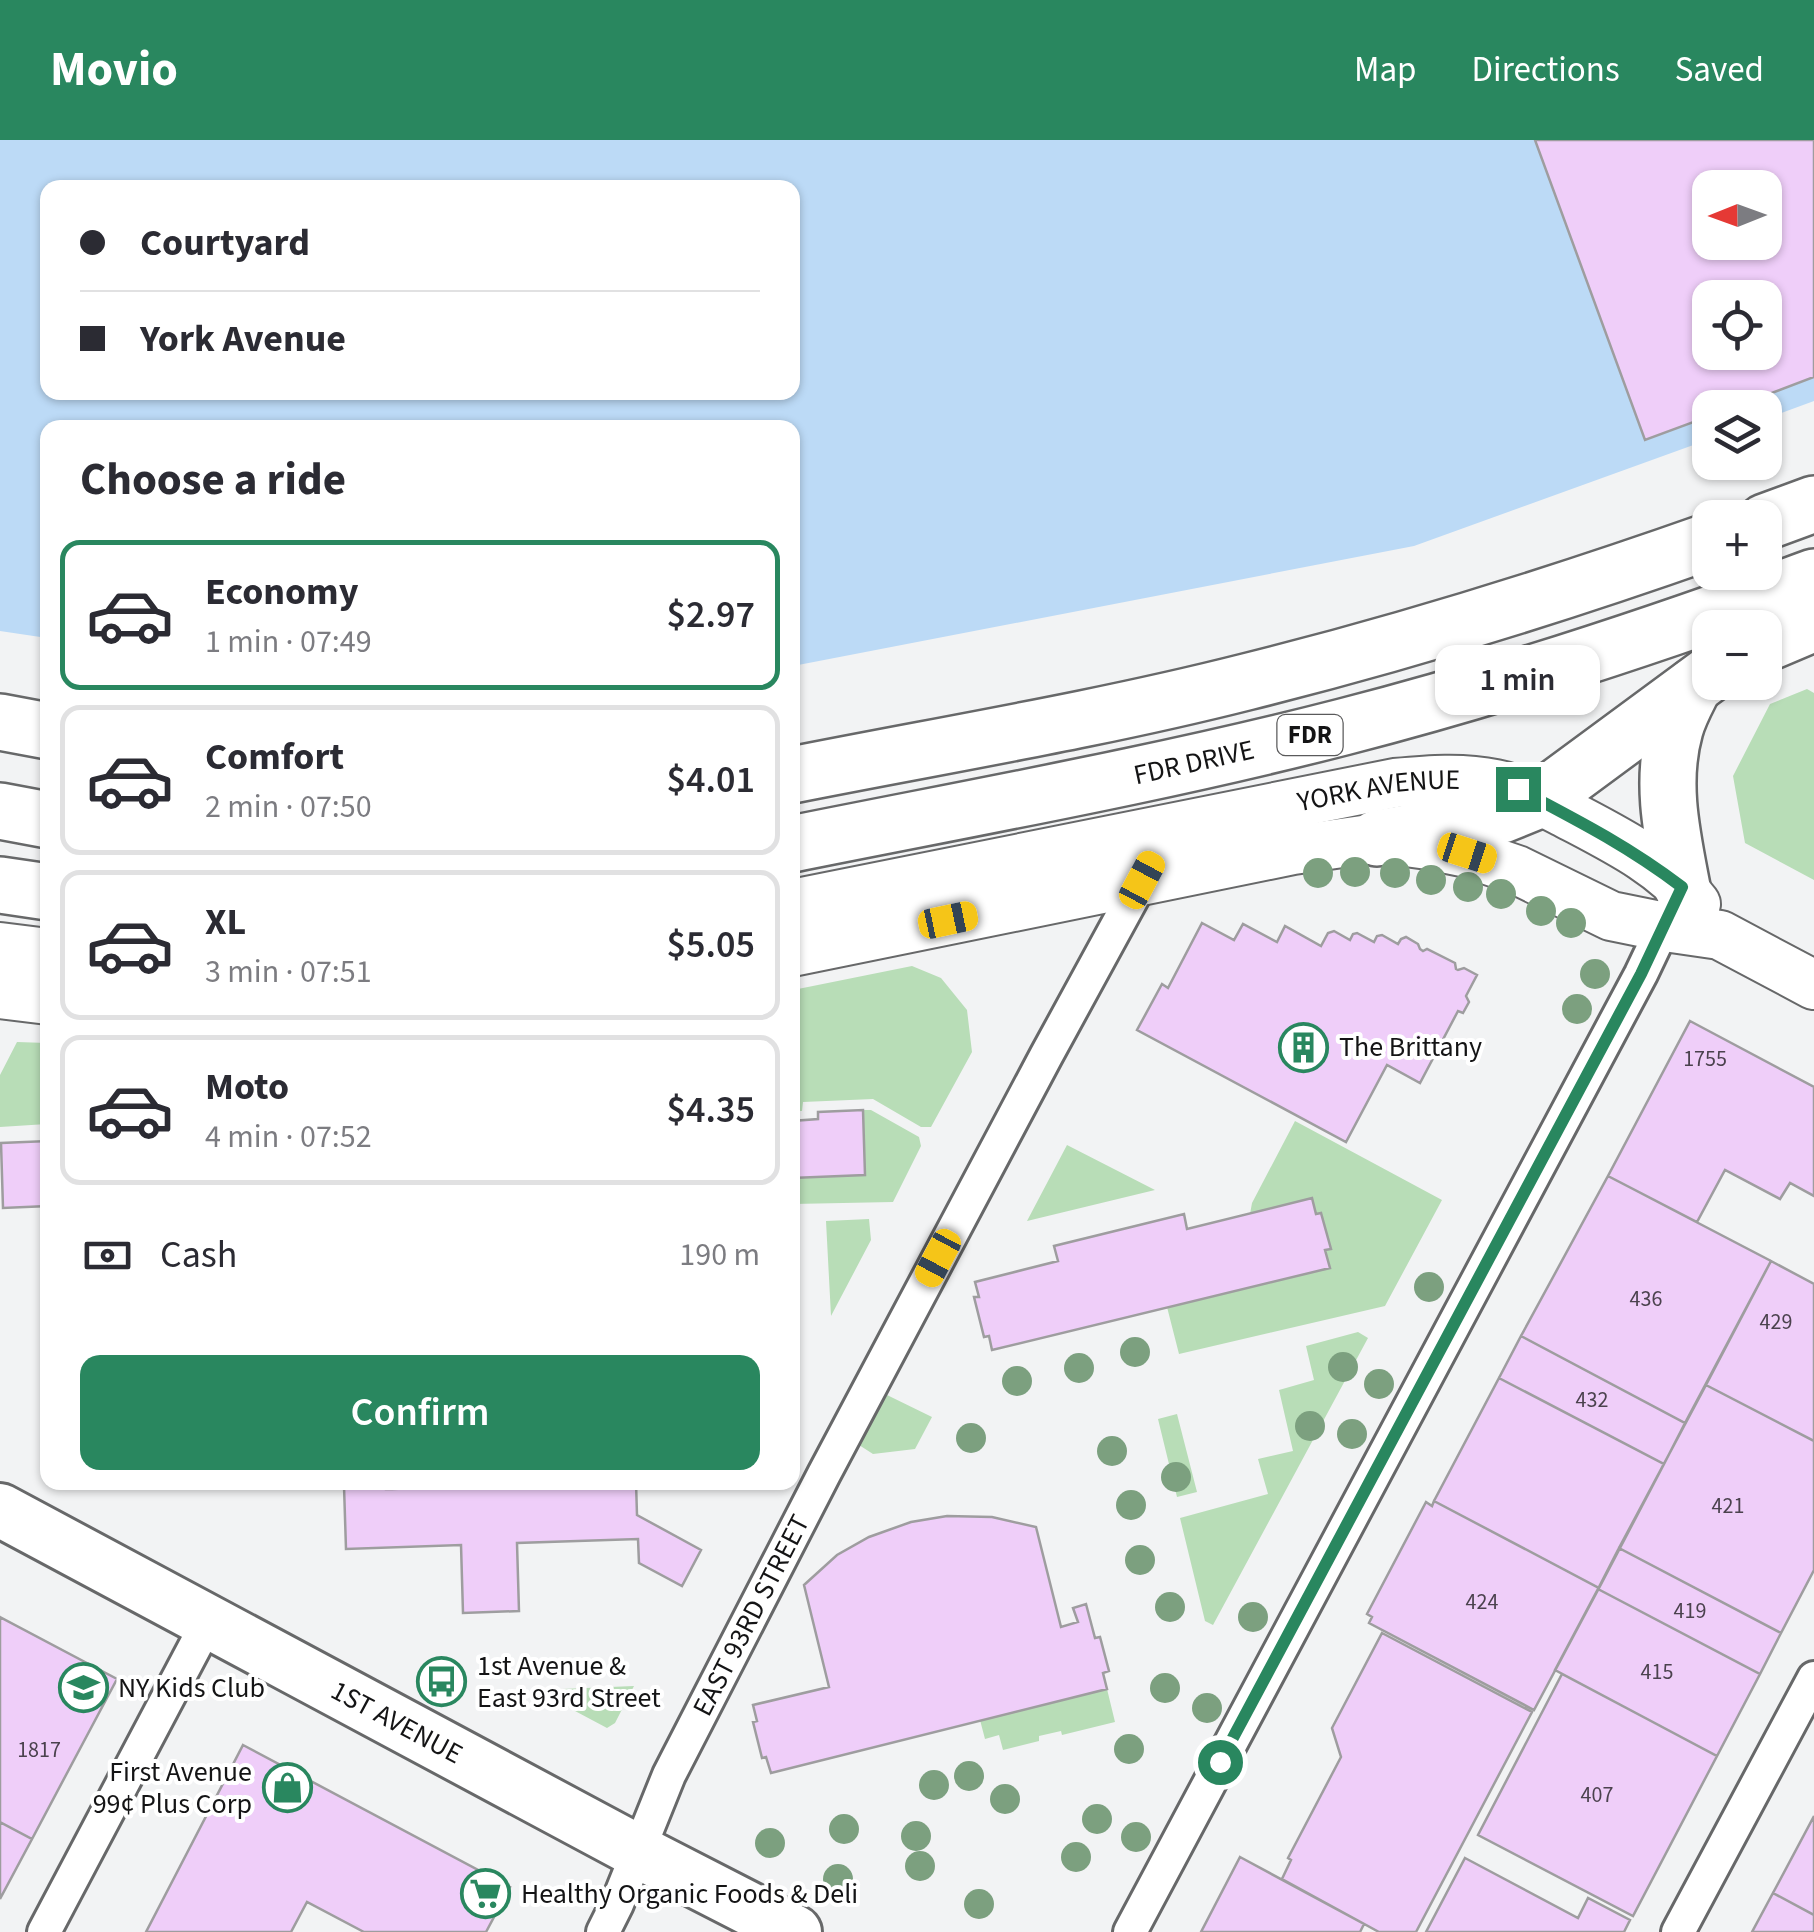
<!DOCTYPE html>
<meta charset="utf-8">
<style>
body{margin:0;font-family:"Source Sans 3",sans-serif;background:#f7f7f7;color:#2b2b33;height:100vh;display:flex;flex-direction:column;font-size:38px;white-space:nowrap}
*{box-sizing:border-box;margin:0}
p{font-size:32px;color:#7c7c81}
.icon{flex:none;width:55px;height:55px;fill:none;stroke:currentColor;stroke-width:2;stroke-linecap:round;stroke-linejoin:round}
.map{position:relative;flex:1;overflow:hidden}
.side{position:absolute;left:40px;top:280px;width:760px;height:1070px;display:flex;flex-direction:column;background:#fff;border-radius:20px;box-shadow:0 2px 8px #0004}
.side>*{flex:none}
.banner{position:absolute;left:40px;top:40px;width:760px;height:220px;border-radius:20px;box-shadow:0 2px 8px #0004;display:grid;align-content:center;height:220px;padding:0 40px;background:#fff}
.needle{width:65px;rotate:269deg}
.fabs{position:absolute;left:1692px;top:30px;display:grid;gap:20px}
.fabs a{display:grid;place-items:center;width:90px;height:90px;border-radius:20px;background:#fff;box-shadow:0 2px 8px #0004;font-size:50px}
.end{position:absolute;width:45px;height:45px;margin:-22px;border:12px solid #29875f;background:#fff;box-shadow:0 0 0 5px #fff}
.from{border-radius:50%}
.bubble{position:absolute;height:70px;border-radius:20px;background:#fff;box-shadow:0 2px 8px #0004;font-size:32px;font-weight:600;line-height:70px;text-align:center}
.car{position:absolute;width:30px;height:60px;margin:-30px -15px;border-radius:12px;box-shadow:0 0 8px 2px #0007;background:linear-gradient(#f5c518 24%,#345 0 40%,#f5c518 0 76%,#345 0 86%,#f5c518 0)}
.banner b{display:flex;align-items:center;gap:35px;height:95px;font-size:38px}
.banner b+b{border-top:2px solid #e1e1e2}
.banner i{width:25px;height:25px;background:#2b2b33}
ul{padding:0;list-style:none}
li{display:flex;align-items:center;gap:30px;height:150px;margin:0 20px 15px;padding:0 20px;border:5px solid #e1e1e2;border-radius:20px}
li div{flex:1}
li b{display:block;font-size:38px}
li em{font-style:normal;font-weight:600}
li.active{border-color:#29875f}
li>.icon{width:90px;height:90px;stroke-width:1.5}
h2{padding:0 40px;font-size:45px;line-height:120px}
.pay{display:flex;align-items:center;gap:25px;height:110px;padding:0 40px;font-size:38px}
.pay p{margin-inline-start:auto}
.cta{display:flex;gap:20px;margin-top:auto;padding:20px 40px}
.cta a{flex:1;height:115px;border-radius:20px;background:#29875f;color:#fff;font-size:40px;font-weight:600;line-height:115px;text-align:center}
header{display:flex;align-items:center;gap:60px;box-sizing:border-box;height:140px;padding:0 50px;background:#29875f;color:#fff}
header strong{font-size:48px}
nav{display:flex;gap:55px;margin-inline-start:auto;font-size:35px}
.map>svg:first-child{display:block}
.green{fill:#b8ddb7}
.water{fill:#bcdaf6;fill-rule:evenodd}
.building{fill:#efcef9;stroke:#9e9d9f;stroke-width:2.5;fill-rule:evenodd}
.lines{fill:none;stroke-linecap:round;stroke-linejoin:round}
.street-casing{stroke:#676869;stroke-width:38}
.secondary-casing{stroke:#676869;stroke-width:52}
.primary-casing{stroke:#676869;stroke-width:58}
.highway-casing{stroke:#676869;stroke-width:60}
.street{stroke:#fff;stroke-width:32}
.secondary{stroke:#fff;stroke-width:48}
.primary{stroke:#fff;stroke-width:52}
.highway{stroke:#fff;stroke-width:55}
.tree{fill:#7ca07f}
.route{stroke:#29875f;stroke-width:12}
.labels{text-anchor:middle;dominant-baseline:central;stroke-width:8;stroke-linejoin:round;paint-order:stroke}
.number-label{font-size:22px;fill:#4b424e}
.shield{fill:#fff;stroke:#5a5a5b;stroke-width:2.5}
.shield-label{font-size:25px;font-weight:bold;fill:#141415}
.street-label{font-size:28px;fill:#141415;stroke:#fff}
.poi-label{font-size:28px;fill:#141415;stroke:#fff;text-anchor:start}
</style>
<header>
<strong>Movio</strong>
<nav><a>Map</a><a>Directions</a><a>Saved</a></nav>
</header>
<div class="map">
<svg width="1814" height="1792" viewBox="0 0 1814 1792">
<rect width="100%" height="100%" fill="#f2f3f4"/>
<path class="green" d="M1807,549l7,4v187l-69,-37 -12,-67 37,-72z
M912,826l29,12 26,32 5,42 -41,75h-10l-48,-28 -70,3 -1,9h-9v-121z
M17,902l30,1v81l-47,3v-52z
M863,970h8l48,27 2,9 -28,56 -100,2 -1,-26 73,-3z
M1295,981l147,79 -57,106 -206,48 -12,-47 162,-39 -4,-18 5,-2 -9,-35 -71,1 2,-11z
M1067,1005l88,45 -128,31z
M869,1079l2,21 -40,76 -5,-95z
M1358,1192l10,6 -155,287 -8,-4 -25,-103 88,-24 -10,-35 35,-8 -14,-61 35,-10 -8,-34z
M887,1255l45,22 -17,32 -42,5 -14,-9z
M1177,1274l20,78 -20,5 -19,-78z
M634,1546l-19,37 -8,5 -47,-25 2,-14z
M1107,1549l8,33 -53,13 -1,-4 -22,5v5l-36,9 -4,-15 -14,4 -5,-19z"/>
<path class="water" d="M0,0h1814v261l-49,18v-11h-55v31l-296,107 -621,120 -1,-238h-744l-1,210 -47,-7zM48,48h744v204h-744zM1710,48h55v54h-55zM1710,158h55v54h-55z"/>
<path class="building" d="M1535,0h279v237l-82,31h-22v8l-65,24zM1710,48h55v54h-55zM1710,158h55v54h-55z
M1202,783l32,17 9,-16 34,18 8,-16 36,20 7,-13 6,-2 16,9 3,-6 4,-1 17,9 3,-6 5,-1 16,9 3,-5 5,-2 12,7 2,5 3,2 4,-2 28,14 1,6 2,1 6,-2 13,7 -11,21 3,6 -6,11 -5,-2 -38,72 -33,-18 -41,77 -209,-112 25,-46 6,4z
M1690,881l124,66v109l-24,-13 -10,16 -55,-29 -28,52 -89,-46z
M863,970l2,65 -73,3v-57l26,-2v-7z
M48,1001v65l-45,2 -2,-65z
M1608,1036l163,85 -86,162 -164,-87z
M1312,1058l4,16 5,-1 10,36 -6,1 5,18 -338,82 -3,-14 -5,1 -10,-40h5l-4,-15 83,-21 -4,-15 130,-32 3,15z
M1771,1121l43,23v157l-108,-56z
M1521,1196l164,87 -21,41 -165,-86z
M1499,1238l165,86 -65,124 -165,-87z
M1706,1245l108,56v129l-33,63 -162,-85z
M441,1342h195l1,33 64,35 -19,36 -43,-23 -1,-24 -121,4 2,68 -56,2 -2,-68 -115,4 -2,-63 42,-2v5h6l49,-2z
M1434,1361l165,87 -65,122 -165,-87 3,-6 -5,-3 59,-112 6,4z
M947,1376l45,1 44,10 25,100 17,-5 -5,-14 13,-4 9,34 5,-1 9,34 -6,2 4,16 -336,84 -5,-16 -4,1 -9,-36 4,-1 -4,-16 76,-18 -25,-102 33,-30 32,-18 42,-15z
M1619,1408l162,85 -21,41 -162,-85z
M1598,1449l162,85 -43,82 -162,-86z
M0,1477l117,62 -85,160 -32,-17z
M1382,1493l150,79 -116,220h-37l-97,-53 9,-19 -3,-2 53,-101 -9,-29z
M1562,1534l155,82 -84,160 -155,-81z
M243,1605l267,142 -24,45h-122l-57,-30 -16,30h-145z
M1814,1676v99l-41,-22z
M0,1682l32,17 -32,60z
M1240,1717l124,67 -4,8h-159z
M1465,1718l113,60 10,-20 42,22 -6,12h-198z
M1773,1753l41,22v17h-62z"/>
<g class="lines">
<defs>
<g id="street">
<path d="M44,1792l165,-312"/>
<path id="s1" d="M603,1792l14,-28 52,-129 155,-301 222,-418 102,-187"/>
<path d="M1130,1792l511,-958 30,-63"/>
<path d="M1678,1792l136,-254"/>
</g>
<g id="secondary">
<path id="s2" d="M792,764l603,-121c33,-3 67,-6 100,1 25,5 47,17 70,29 47,25 98,49 131,91"/>
<path d="M0,807l48,6"/>
<path d="M792,812l501,-102 84,-12 51,7 39,8 50,17 94,46 54,11 55,8 94,50"/>
<path d="M0,854l48,6"/>
</g>
<g id="primary">
<path id="s3" d="M0,1370l637,341 158,81"/>
</g>
<g id="highway">
<path d="M1765,382l49,-18"/>
<path d="M1765,504l49,-21"/>
<path d="M0,582l48,9"/>
<path d="M792,635c151,-30 304,-55 454,-93 157,-39 311,-87 464,-141"/>
<path d="M0,671l48,9"/>
<path d="M1377,698l99,-17 26,-6 37,-15 171,-126"/>
<path id="s4" d="M792,704c184,-37 369,-70 551,-117 160,-41 316,-93 471,-150"/>
<path d="M0,745l48,7"/>
<path d="M1682,747c-10,-52 -22,-105 -7,-158 4,-15 12,-29 19,-43"/>
</g>
</defs>
<use href="#street" class="street-casing"/>
<use href="#secondary" class="secondary-casing"/>
<use href="#primary" class="primary-casing"/>
<use href="#highway" class="highway-casing"/>
<use href="#street" class="street"/>
<use href="#secondary" class="secondary"/>
<use href="#primary" class="primary"/>
<use href="#highway" class="highway"/>
</g>
<g class="tree">
<circle cx="1355" cy="732" r="15"/>
<circle cx="1318" cy="733" r="15"/>
<circle cx="1395" cy="733" r="15"/>
<circle cx="1431" cy="740" r="15"/>
<circle cx="1468" cy="747" r="15"/>
<circle cx="1501" cy="754" r="15"/>
<circle cx="1541" cy="771" r="15"/>
<circle cx="1571" cy="783" r="15"/>
<circle cx="1595" cy="834" r="15"/>
<circle cx="1577" cy="869" r="15"/>
<circle cx="1429" cy="1147" r="15"/>
<circle cx="1135" cy="1212" r="15"/>
<circle cx="1343" cy="1227" r="15"/>
<circle cx="1079" cy="1228" r="15"/>
<circle cx="1017" cy="1241" r="15"/>
<circle cx="1379" cy="1244" r="15"/>
<circle cx="1310" cy="1286" r="15"/>
<circle cx="1352" cy="1294" r="15"/>
<circle cx="971" cy="1298" r="15"/>
<circle cx="1112" cy="1311" r="15"/>
<circle cx="1176" cy="1337" r="15"/>
<circle cx="1131" cy="1365" r="15"/>
<circle cx="1140" cy="1420" r="15"/>
<circle cx="1170" cy="1467" r="15"/>
<circle cx="1253" cy="1477" r="15"/>
<circle cx="1165" cy="1548" r="15"/>
<circle cx="1207" cy="1568" r="15"/>
<circle cx="1129" cy="1609" r="15"/>
<circle cx="969" cy="1636" r="15"/>
<circle cx="934" cy="1645" r="15"/>
<circle cx="1005" cy="1659" r="15"/>
<circle cx="1097" cy="1679" r="15"/>
<circle cx="844" cy="1689" r="15"/>
<circle cx="916" cy="1696" r="15"/>
<circle cx="1136" cy="1697" r="15"/>
<circle cx="770" cy="1703" r="15"/>
<circle cx="1076" cy="1717" r="15"/>
<circle cx="920" cy="1726" r="15"/>
<circle cx="838" cy="1739" r="15"/>
<circle cx="979" cy="1764" r="15"/>
</g>
<g class="lines">
<path class="route" d="M1220,1622l421,-788 41,-87c-54,-41 -105,-67 -164,-98"/>
</g>
<defs>
<symbol id="building-ring" viewBox="-11 -11 22 22"><circle r="9.5" fill="#fff" stroke="#29875f" stroke-width="1.5"/><path d="M-4-6H4V6H1V3H-1V6H-4ZM-2.5-4.3h1.7v1.8h-1.7ZM.8-4.3h1.7v1.8H.8ZM-2.5-1h1.7V.8h-1.7ZM.8-1h1.7V.8H.8Z" fill="#29875f"/></symbol>
<symbol id="bus-ring" viewBox="-11 -11 22 22"><circle r="9.5" fill="#fff" stroke="#29875f" stroke-width="1.5"/><path d="M-5-6H5V4H4V6H2V4H-2V6H-4V4H-5ZM-3.5-4V0h7V-4ZM-3.5 1.2v1.5H-2V1.2ZM2 1.2v1.5H3.5V1.2Z" fill="#29875f"/></symbol>
<symbol id="school-ring" viewBox="-11 -11 22 22"><circle r="9.5" fill="#fff" stroke="#29875f" stroke-width="1.5"/><path d="M0-5L7-2L0 1L-7-2ZM-4 1L0 2.5L4 1V4Q0 6-4 4Z" fill="#29875f"/></symbol>
<symbol id="shop-ring" viewBox="-11 -11 22 22"><circle r="9.5" fill="#fff" stroke="#29875f" stroke-width="1.5"/><path d="M-5-2.5h2.3a2.7 3.5 0 0 1 5.4 0H5L5.5 6h-11ZM-1.5-2.5h3a1.5 2.3 0 0 0-3 0Z" fill="#29875f"/></symbol>
<symbol id="supermarket-ring" viewBox="-11 -11 22 22"><circle r="9.5" fill="#fff" stroke="#29875f" stroke-width="1.5"/><path d="M-6-5.5h2.5l.6 2H6L4.5 2H-2.5L-4.4-4H-6ZM-1.5 3.2a1.3 1.3 0 1 0 .1 0ZM3 3.2a1.3 1.3 0 1 0 .1 0Z" fill="#29875f"/></symbol>
</defs>
<g fill-rule="evenodd">
<use href="#building-ring" x="1276" y="880" width="55" height="55"/>
<use href="#bus-ring" x="414" y="1514" width="55" height="55"/>
<use href="#school-ring" x="56" y="1520" width="55" height="55"/>
<use href="#shop-ring" x="260" y="1620" width="55" height="55"/>
<use href="#supermarket-ring" x="458" y="1726" width="55" height="55"/>
</g>
<g class="labels">
<g class="number-label">
<text x="1705" y="919">1755</text>
<text x="1646" y="1159">436</text>
<text x="1776" y="1182">429</text>
<text x="1592" y="1260">432</text>
<text x="1728" y="1366">421</text>
<text x="1482" y="1462">424</text>
<text x="1690" y="1471">419</text>
<text x="1657" y="1532">415</text>
<text x="39" y="1610">1817</text>
<text x="1597" y="1655">407</text>
</g>
<rect class="shield" x="1277.5" y="575" width="65" height="40" rx="8"/>
<g class="shield-label">
<text x="1310" y="595">FDR</text>
</g>
<g class="street-label">
<text stroke="none"><textPath href="#s4" startOffset="410">FDR DRIVE</textPath></text>
<text stroke="none"><textPath href="#s2" startOffset="598">YORK AVENUE</textPath></text>
<text stroke="none"><textPath href="#s1" startOffset="350">EAST 93RD STREET</textPath></text>
<text stroke="none"><textPath href="#s3" startOffset="450">1ST AVENUE</textPath></text>
</g>
<g class="poi-label">
<text x="1339" y="907">The Brittany</text>
<text x="477" y="1526">1st Avenue &amp;<tspan x="477" dy="32">East 93rd Street</tspan></text>
<text x="118" y="1548">NY Kids Club</text>
<text x="252" y="1632" text-anchor="end">First Avenue<tspan x="252" dy="32">99¢ Plus Corp</tspan></text>
<text x="521" y="1754">Healthy Organic Foods &amp; Deli</text>
</g>
</g>
</svg>
<div class="fabs">
<a><svg class="needle" viewBox="-14 -14 28 28"><path d="M0-13l5 13h-10z" fill="#e53935"/><path d="M0 13l5-13h-10z" fill="#7c7c81"/></svg></a>
<a><svg class="icon" aria-label="locate" viewBox="0 0 24 24"><circle cx="12" cy="12" r="6"/><path d="M12 2v4M12 18v4M2 12h4M18 12h4"/></svg></a>
<a><svg class="icon" aria-label="layers" viewBox="0 0 24 24"><path d="M12 4l9 5-9 5-9-5zM3 14l9 5 9-5"/></svg></a>
<a>+</a>
<a>−</a>
</div>
<i class="end from" style="left:1220px;top:1622px"></i>
<i class="end" style="left:1518px;top:649px"></i>
<div class="bubble" style="left:1435px;top:505px;width:165px">1 min</div>
<i class="car" style="left:1467px;top:713px;rotate:108deg"></i>
<i class="car" style="left:1142px;top:740px;rotate:28deg"></i>
<i class="car" style="left:948px;top:780px;rotate:78deg"></i>
<i class="car" style="left:938px;top:1118px;rotate:208deg"></i>
<div class="banner">
<b><i class="from"></i>Courtyard</b>
<b><i></i>York Avenue</b>
</div>
<section class="side">
<h2>Choose a ride</h2>
<ul>
<li class="active"><svg class="icon" aria-label="car" viewBox="0 0 24 24"><path d="M5 17H2v-5l4-1 3-4h7l3 4 3 1v5h-3M9 17h6M6 11h13"/><circle cx="7" cy="17" r="2"/><circle cx="17" cy="17" r="2"/></svg><div><b>Economy</b><p>1 min · 07:49</p></div><em>$2.97</em></li>
<li><svg class="icon" aria-label="car" viewBox="0 0 24 24"><path d="M5 17H2v-5l4-1 3-4h7l3 4 3 1v5h-3M9 17h6M6 11h13"/><circle cx="7" cy="17" r="2"/><circle cx="17" cy="17" r="2"/></svg><div><b>Comfort</b><p>2 min · 07:50</p></div><em>$4.01</em></li>
<li><svg class="icon" aria-label="car" viewBox="0 0 24 24"><path d="M5 17H2v-5l4-1 3-4h7l3 4 3 1v5h-3M9 17h6M6 11h13"/><circle cx="7" cy="17" r="2"/><circle cx="17" cy="17" r="2"/></svg><div><b>XL</b><p>3 min · 07:51</p></div><em>$5.05</em></li>
<li><svg class="icon" aria-label="car" viewBox="0 0 24 24"><path d="M5 17H2v-5l4-1 3-4h7l3 4 3 1v5h-3M9 17h6M6 11h13"/><circle cx="7" cy="17" r="2"/><circle cx="17" cy="17" r="2"/></svg><div><b>Moto</b><p>4 min · 07:52</p></div><em>$4.35</em></li>
</ul>
<div class="pay"><svg class="icon" aria-label="cash" viewBox="0 0 24 24"><path d="M3 7h18v10H3z"/><circle cx="12" cy="12" r="2"/></svg>Cash<p>190 m</p></div>
<div class="cta"><a>Confirm</a></div>
</section>
</div>
